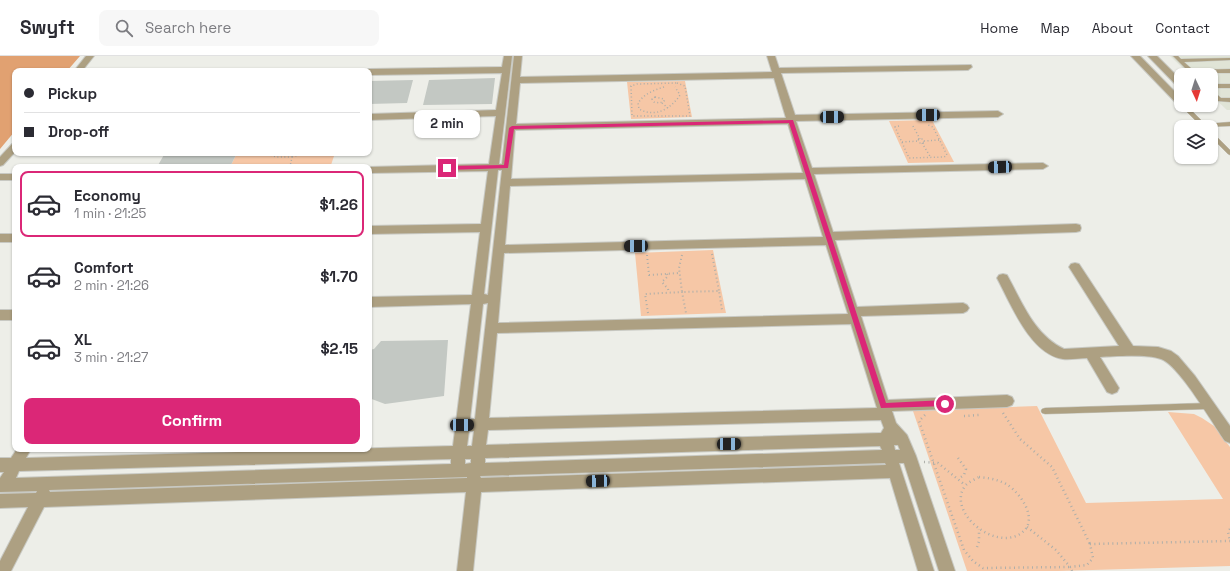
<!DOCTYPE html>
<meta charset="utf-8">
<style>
body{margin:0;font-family:"Space Grotesk",sans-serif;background:#f7f7f7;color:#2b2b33;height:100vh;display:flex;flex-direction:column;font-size:15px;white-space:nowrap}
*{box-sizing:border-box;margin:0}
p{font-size:13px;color:#7c7c81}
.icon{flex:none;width:22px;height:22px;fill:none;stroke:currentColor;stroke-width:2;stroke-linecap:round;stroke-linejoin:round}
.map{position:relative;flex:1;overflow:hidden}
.drawer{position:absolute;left:12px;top:108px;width:360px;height:288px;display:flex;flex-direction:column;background:#fff;border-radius:8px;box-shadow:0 1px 3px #0004}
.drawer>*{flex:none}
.banner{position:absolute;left:12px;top:12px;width:360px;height:88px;border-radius:8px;box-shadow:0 1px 3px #0004;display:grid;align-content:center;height:88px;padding:0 12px;background:#fff}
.needle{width:26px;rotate:176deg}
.tools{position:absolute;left:1174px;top:12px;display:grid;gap:8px}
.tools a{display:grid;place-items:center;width:44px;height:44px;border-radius:8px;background:#fff;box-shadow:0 1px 3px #0004;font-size:20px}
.end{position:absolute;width:18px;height:18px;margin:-9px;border:5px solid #db2777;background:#fff;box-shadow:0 0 0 2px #fff}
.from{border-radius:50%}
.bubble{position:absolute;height:28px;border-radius:8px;background:#fff;box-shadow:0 1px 3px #0004;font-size:13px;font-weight:800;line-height:28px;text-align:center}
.car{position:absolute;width:12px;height:24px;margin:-12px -6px;border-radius:5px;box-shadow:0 0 3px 1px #0007;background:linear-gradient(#222 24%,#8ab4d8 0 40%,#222 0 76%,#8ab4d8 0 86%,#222 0)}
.banner b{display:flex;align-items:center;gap:14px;height:38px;font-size:15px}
.banner b+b{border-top:1px solid #e1e1e2}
.banner i{width:10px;height:10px;background:#2b2b33}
ul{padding:7px 0 0;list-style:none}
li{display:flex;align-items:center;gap:12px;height:66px;margin:0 8px 6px;padding:0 4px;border:2px solid transparent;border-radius:8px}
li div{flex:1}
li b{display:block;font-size:15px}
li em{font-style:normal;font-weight:800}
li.on{border-color:#db2777}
li>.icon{width:36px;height:36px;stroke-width:1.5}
.action{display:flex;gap:8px;margin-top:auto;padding:8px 12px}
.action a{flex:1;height:46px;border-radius:8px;background:#db2777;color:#fff;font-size:16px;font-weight:800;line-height:46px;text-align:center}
header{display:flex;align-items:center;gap:24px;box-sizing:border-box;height:56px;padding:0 20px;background:#fff;border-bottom:1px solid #e1e1e2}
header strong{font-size:19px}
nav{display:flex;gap:22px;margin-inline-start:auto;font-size:14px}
.search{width:280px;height:36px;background:#f7f7f7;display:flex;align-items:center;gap:10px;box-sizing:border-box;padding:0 14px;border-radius:8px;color:#7c7c81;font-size:15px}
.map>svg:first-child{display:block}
.built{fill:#e0e4d6}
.green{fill:#f6c7a6}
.forest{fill:#e1a171}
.building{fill:#c3c8c3}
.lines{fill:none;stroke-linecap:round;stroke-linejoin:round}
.lane-casing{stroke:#c8c9c3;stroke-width:1}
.street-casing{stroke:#c8c9c3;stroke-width:2}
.path-far2{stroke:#adaea9;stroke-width:1.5;stroke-dasharray:1 2.5;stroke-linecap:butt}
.path-far1{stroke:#adaea9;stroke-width:2;stroke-dasharray:1 3;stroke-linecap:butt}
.path{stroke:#adaea9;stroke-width:2.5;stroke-dasharray:1 3.5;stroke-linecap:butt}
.lane{fill:#ada082;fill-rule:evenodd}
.street{fill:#ada082;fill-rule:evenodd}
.route{fill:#db2777}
</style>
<header>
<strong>Swyft</strong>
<div class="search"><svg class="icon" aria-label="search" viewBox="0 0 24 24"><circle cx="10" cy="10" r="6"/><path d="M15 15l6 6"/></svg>Search here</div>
<nav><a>Home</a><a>Map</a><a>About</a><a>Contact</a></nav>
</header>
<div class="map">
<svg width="1230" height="515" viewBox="0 0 1230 515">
<rect width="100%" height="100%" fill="#edeee8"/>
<path class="built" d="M1170,0h60v54h-3l-16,-15v-20h-21z"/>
<path class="green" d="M685,25l7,36 -61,2 -4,-37z
M932,64l22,42 -46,1 -19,-42z
M237,97h98l-4,12 -101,2z
M713,194l13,63 -85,3 -6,-63z
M1037,350l49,97 137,-4 -55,-87 26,2 8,4 12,8 16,21v119l-172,5h-91l-54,-160z"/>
<path class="forest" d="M0,0h80l-13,15h-52v60l-15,18z"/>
<path class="building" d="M495,22l-3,26 -69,1 6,-25z
M413,24l-6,23 -38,1v-23z
M165,97h72l-7,14h-73z
M448,284l-4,56 -59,8 -16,-6v-48l5,-1 7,-8z"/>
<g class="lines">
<defs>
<path id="lane" d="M1173,0h5l3,3 49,-1v2l-46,2 9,8 37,-1v4h-34l2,2h-6z
M1211,28h19v4h-19z
M1211,33l10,9h9v4l-12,-1 -7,-7z
M1181,48v1h5l19,19 25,-2v4l-28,1 -22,-22z
M1211,76l2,1 17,17v5l-2,-1 -17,-17z
M1208,347l3,1 1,2 -1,2 -3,1 -163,5 -3,-1 -1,-2 1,-2 3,-1z"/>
<path id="street" d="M86,0h8l-12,15h-8z
M504,0h8l-13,108h3l12,-108h8l-2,21 252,-5 -5,-16h8l4,12 192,-3 1,2 -4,3 -187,3 14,42 203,-4 5,3 -5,3 -202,4 16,47 231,-5 5,3 -5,3 -229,5 19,58 243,-8 4,1 1,3 -1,3 -4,1 -241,8 22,67 106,-4 4,2 2,3 -2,3 -4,2 -102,3 27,84 119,-5 5,2 2,4 -2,4 -5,2 -115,4 4,12 11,12 9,21 39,115h-16l-35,-108h-5l35,108h-16l-28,-93 -409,14 -8,79h-16l9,-79 -422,15 -33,64h-11v-10l28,-54 -28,1v-14l36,-1 1,-2 -37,1v-14l4,-6h-4v-14h11l6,-9h14l-5,9 427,-12 18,-142 -102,3v-10l103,-2 8,-63 -111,2v-8l112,-2 7,-53 -119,2 -1,-6 121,-3 7,-48 -127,4v-6l127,-4 6,-37 -133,2v-4h-4l4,-2 133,-2zM774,22l12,40 -270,6 4,-41zM788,68l15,49 -292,6 4,-49zM498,114h4l-14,125 -4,-1zM805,123l18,58 -318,8 5,-59zM826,189l22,69 -350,9 6,-70zM488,247l-13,116h-5l13,-115zM851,268l26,84 -388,10 8,-85zM881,364l3,8 -3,5 -395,12 2,-15zM469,375h5l-2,15h-5zM894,389h4l2,5h-5zM880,390l2,4 -397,13v-5zM451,403v5l-435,14 3,-7zM465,403h6v4l-6,1zM885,407l1,2 -405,13 -1,-2zM467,421v1l-417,14 -1,-2z
M1131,0h9l41,42v7h3h-6z
M1148,0h9l24,24v8l-3,-1z
M15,87v9l-12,13 -3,1v-9l12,-13z
M0,118h15v6h-15z
M0,178h15v8h-15z
M1075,207l4,1 54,82 25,1 13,4 7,5 17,20 35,50v17l-5,-2c-12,-17 -46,-76 -64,-82 -13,-5 -46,-3 -61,-2l19,31 -2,4 -5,2 -5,-2 -20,-34c-7,0 -17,2 -24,1 -33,-5 -52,-55 -66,-81l2,-3 4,-1 4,1c15,27 27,60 57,74l55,-3 -50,-79 2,-3z
M0,254h15v10h-15z"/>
</defs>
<use href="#lane" class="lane-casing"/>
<use href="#street" class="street-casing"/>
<path class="path-far2" d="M677,27l8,3 5,30h-58l-1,-30 6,-2z
M664,31c-10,3 -20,7 -26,16l1,6c16,9 32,0 41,-14l-5,-8
M655,41l9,2v2l-4,2 -6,-1 -2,-3z
M662,47l6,5
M899,70l-4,1 14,31 35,-1 3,-2 -14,-28 -5,-2
M913,70l7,13
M918,83h5l2,4h-5z
M924,85l16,-1
M902,86l17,-1
M922,87l9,15
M264,97l12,4h16l-2,10
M292,101l14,-4"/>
<path class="path-far1" d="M712,198l7,37
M647,199l2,20 30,-2
M682,199l-3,13 3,24 37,-1 3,19
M667,218l1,2 -6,6 6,7 1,4
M648,257l-3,-19 37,-2 4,21"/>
<path class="path" d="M1003,357l17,26 32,28 38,77
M925,359l-6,6 45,129 9,11 10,7 87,-1
M964,360l15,-1
M958,402l8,11 -2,6 -6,4
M924,406l14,1 27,22
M979,421c9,1 18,2 27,7 14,8 35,37 14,50 -28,17 -75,-25 -54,-49 3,-3 9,-6 13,-8z
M1027,471l29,23 14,17
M1230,473l-2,3 2,9
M977,491l2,-6v-12
M1072,515l-2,-4 17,-2 6,-7 -3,-14 140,-3"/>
<use href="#lane" class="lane"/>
<use href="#street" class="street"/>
</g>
<path class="route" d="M793,64l93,283 59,-3 3,1v5l-67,2 -92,-285 -275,6 -6,39 -61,2 -2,-2 2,-2 57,-1 5,-37 3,-2z"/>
</svg>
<div class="tools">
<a><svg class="needle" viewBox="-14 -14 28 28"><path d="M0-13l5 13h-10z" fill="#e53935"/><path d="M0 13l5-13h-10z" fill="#7c7c81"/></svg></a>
<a><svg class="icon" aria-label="layers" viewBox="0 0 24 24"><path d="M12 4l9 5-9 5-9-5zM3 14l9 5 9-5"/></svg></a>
</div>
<i class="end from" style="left:945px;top:348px"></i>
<i class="end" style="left:447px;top:112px"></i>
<div class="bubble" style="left:414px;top:54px;width:66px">2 min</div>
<i class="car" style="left:928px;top:59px;rotate:269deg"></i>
<i class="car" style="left:832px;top:61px;rotate:89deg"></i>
<i class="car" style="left:1000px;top:111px;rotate:268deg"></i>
<i class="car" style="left:636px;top:190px;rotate:269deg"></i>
<i class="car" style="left:462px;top:369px;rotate:89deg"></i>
<i class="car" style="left:729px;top:388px;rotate:89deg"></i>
<i class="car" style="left:598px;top:425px;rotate:268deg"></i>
<div class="banner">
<b><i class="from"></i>Pickup</b>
<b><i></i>Drop-off</b>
</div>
<section class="drawer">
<ul>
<li class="on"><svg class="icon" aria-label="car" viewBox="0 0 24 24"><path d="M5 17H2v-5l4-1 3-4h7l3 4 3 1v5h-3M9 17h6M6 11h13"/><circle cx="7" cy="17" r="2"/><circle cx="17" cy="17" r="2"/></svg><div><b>Economy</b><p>1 min · 21:25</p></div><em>$1.26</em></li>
<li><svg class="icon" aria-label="car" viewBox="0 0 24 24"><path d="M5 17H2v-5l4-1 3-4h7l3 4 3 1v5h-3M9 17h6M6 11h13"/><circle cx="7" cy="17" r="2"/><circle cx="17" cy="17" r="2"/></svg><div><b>Comfort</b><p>2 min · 21:26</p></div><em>$1.70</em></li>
<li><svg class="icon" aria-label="car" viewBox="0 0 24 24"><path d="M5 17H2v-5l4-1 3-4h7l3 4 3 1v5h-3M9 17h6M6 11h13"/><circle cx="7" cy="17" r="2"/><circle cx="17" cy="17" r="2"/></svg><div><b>XL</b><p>3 min · 21:27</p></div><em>$2.15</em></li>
</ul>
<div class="action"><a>Confirm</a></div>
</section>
</div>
